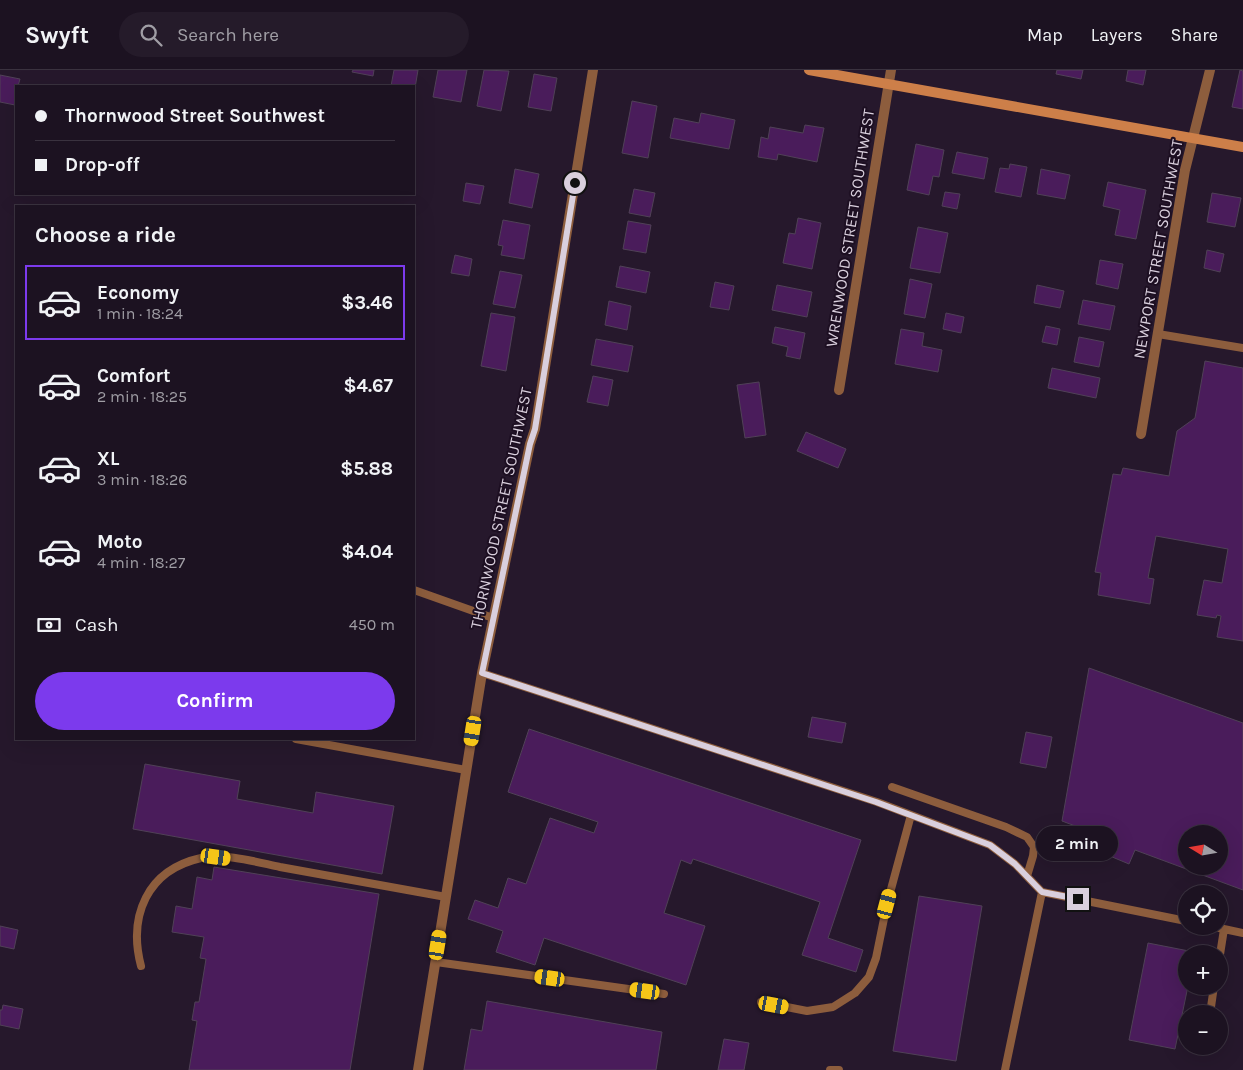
<!DOCTYPE html>
<meta charset="utf-8">
<style>
body{margin:0;font-family:Karla,sans-serif;background:#251b2a;color:#f1f3f6;height:100vh;display:flex;flex-direction:column;font-size:19px;white-space:nowrap}
*{box-sizing:border-box;margin:0}
p{font-size:16px;color:#a09ea5}
.icon{flex:none;width:28px;height:28px;fill:none;stroke:currentColor;stroke-width:2;stroke-linecap:round;stroke-linejoin:round}
.map{position:relative;flex:1;overflow:hidden}
.side{position:absolute;left:15px;top:135px;width:400px;height:535px;display:flex;flex-direction:column;background:#1c1221;border-radius:0px;box-shadow:0 5px 20px #0002,0 0 0 1px #3a323f}
.side>*{flex:none}
.hud{position:absolute;left:15px;top:15px;width:400px;height:110px;border-radius:0px;box-shadow:0 5px 20px #0002,0 0 0 1px #3a323f;display:grid;align-content:center;height:110px;padding:0 20px;background:#1c1221}
.needle{width:32px;rotate:281deg}
.tools{position:absolute;left:1178px;top:755px;display:grid;gap:10px}
.tools a{display:grid;place-items:center;width:50px;height:50px;border-radius:50%;background:#1c1221;box-shadow:0 5px 20px #0002,0 0 0 1px #3a323f;font-size:25px}
.end{position:absolute;width:22px;height:22px;margin:-11px;border:6px solid #d9cfdd;background:#111;box-shadow:0 0 0 2px #111}
.from{border-radius:50%}
.bubble{position:absolute;height:35px;border-radius:18px;background:#1c1221;box-shadow:0 5px 20px #0002,0 0 0 1px #3a323f;font-size:16px;font-weight:700;line-height:35px;text-align:center}
.car{position:absolute;width:15px;height:30px;margin:-15px -8px;border-radius:6px;box-shadow:0 0 4px 1px #0007;background:linear-gradient(#f5c518 24%,#345 0 40%,#f5c518 0 76%,#345 0 86%,#f5c518 0)}
.hud b{display:flex;align-items:center;gap:18px;height:48px;font-size:19px}
.hud b+b{border-top:1px solid #3a323f}
.hud i{width:12px;height:12px;background:#f1f3f6}
ul{padding:0;list-style:none}
li{display:flex;align-items:center;gap:15px;height:75px;margin:0 10px 8px;padding:0 10px;border:2px solid transparent;border-radius:0px}
li div{flex:1}
li b{display:block;font-size:19px}
li em{font-style:normal;font-weight:700}
li.current{border-color:#7c3aed}
li>.icon{width:45px;height:45px;stroke-width:1.5}
h2{padding:0 20px;font-size:22px;line-height:60px}
.pay{display:flex;align-items:center;gap:12px;height:55px;padding:0 20px;font-size:19px}
.pay p{margin-inline-start:auto}
.cta{display:flex;gap:10px;margin-top:auto;padding:10px 20px}
.cta a{flex:1;height:58px;border-radius:30px;background:#7c3aed;color:#fff;font-size:20px;font-weight:700;line-height:58px;text-align:center}
header{display:flex;align-items:center;gap:30px;box-sizing:border-box;height:70px;padding:0 25px;background:#1c1221;border-bottom:1px solid #3a323f}
header strong{font-size:24px}
nav{display:flex;gap:28px;margin-inline-start:auto;font-size:18px}
.search{width:350px;height:45px;background:#251b2a;display:flex;align-items:center;gap:12px;box-sizing:border-box;padding:0 18px;border-radius:28px;color:#a09ea5;font-size:19px}
.map>svg:first-child{display:block}
.building{fill:#4a1c5b;stroke:#504157;fill-rule:evenodd}
.lines{fill:none;stroke-linecap:round;stroke-linejoin:round}
.service{stroke:#8d5d3d;stroke-width:8}
.minor{stroke:#8d5d3d;stroke-width:10}
.secondary{stroke:#cd7f49;stroke-width:10}
.route{stroke:#d9cfdd;stroke-width:6}
.labels{text-anchor:middle;dominant-baseline:central;stroke-width:4;stroke-linejoin:round;paint-order:stroke}
.street-label{font-size:16px;fill:#d9cfdd;stroke:#1d0f22}
</style>
<header>
<strong>Swyft</strong>
<div class="search"><svg class="icon" aria-label="search" viewBox="0 0 24 24"><circle cx="10" cy="10" r="6"/><path d="M15 15l6 6"/></svg>Search here</div>
<nav><a>Map</a><a>Layers</a><a>Share</a></nav>
</header>
<div class="map">
<svg width="1243" height="1000" viewBox="0 0 1243 1000">
<rect width="100%" height="100%" fill="#26182c"/>
<path class="building" d="M353,0h21l-1,6 -21,-4z
M394,0h24l-4,24v-8h-23z
M438,0h29l-6,32 -28,-5z
M484,0l25,1 -8,40 -24,-5z
M1057,0h26l-2,9 -25,-5z
M1128,0h18l-3,15 -17,-4z
M1240,0l3,1v38l-11,-2z
M534,4l23,4 -6,33 -23,-4z
M0,5l20,4 -2,7h-2l-1,19 -15,-3z
M632,31l25,5 -9,52 -26,-5z
M701,43l34,7 -6,29 -59,-11 4,-20 25,5z
M805,55l19,3 -7,34 -39,-8 -1,6 -19,-3 3,-20 7,2 2,-12 33,6z
M916,74l28,6 -5,27 -6,-1 -4,19 -22,-5z
M957,82l31,6 -4,21 -32,-6z
M1010,94l17,3 -6,30 -26,-5 5,-24 9,1z
M515,99l24,5 -7,34 -23,-5z
M1041,99l29,6 -5,24 -28,-5z
M1108,112l38,8 -10,49 -21,-4 5,-25 -17,-4z
M466,113l18,3 -4,18 -17,-3z
M634,119l21,4 -5,24 -21,-4z
M945,122l15,2 -3,15 -15,-3z
M1212,123l29,5 -6,29 -28,-5z
M798,148l23,5 -9,46 -29,-6 6,-30 6,1z
M503,150l27,5 -6,34 -23,-4 2,-9 -5,-1z
M628,151l23,4 -5,28 -23,-4z
M918,157l30,6 -8,40 -30,-5z
M1207,180l17,4 -4,18 -16,-4z
M455,185l17,4 -3,17 -18,-3z
M1100,190l23,4 -5,25 -22,-5z
M620,196l30,6 -4,21 -30,-6z
M500,201l22,4 -7,33 -22,-4z
M910,209l22,5 -7,34 -21,-4z
M715,212l19,4 -5,24 -19,-3z
M777,215l35,7 -5,25 -35,-7z
M1037,215l27,6 -4,17 -26,-5z
M1083,230l32,6 -5,24 -32,-6z
M609,231l22,5 -4,24 -22,-5z
M491,243l24,4 -9,54 -25,-5z
M946,243l18,4 -3,16 -18,-4z
M1046,256l14,3 -3,16 -15,-3z
M775,257l30,6 -5,26 -14,-3 2,-9 -16,-4z
M901,259l23,4 -2,13 20,4 -4,22 -43,-8z
M1079,267l25,5 -5,25 -25,-5z
M596,269l37,7 -5,26 -37,-7z
M1205,291l38,7v273l-26,-4 4,-21 -4,-1 -1,3 -19,-3 7,-35 18,3 6,-34 -72,-13 -8,42 6,1 -4,25 -52,-9 3,-22 -6,-1 18,-98 8,1 2,-7 46,8 8,-45 18,-13z
M1052,298l48,10 -4,20 -48,-10z
M593,306l20,4 -5,26 -21,-4z
M759,312l7,53 -21,3 -8,-53z
M806,362l40,17 -8,19 -41,-17z
M1089,598l154,55v167l-108,-40 -6,14 -55,-23 4,-14 -16,-6zM1186,764h33v32h-33z
M812,647l34,6 -4,20 -34,-6z
M529,659l332,111 -33,98 35,12 -7,22 -54,-17 18,-53 -127,-43 -2,5 -10,-4 -17,53 41,13 -19,59 -142,-47 -9,27 -39,-13 7,-21 -35,-12 7,-19 23,8 10,-30 18,6 24,-66 44,15 4,-11 -90,-30z
M1026,662l26,5 -6,31 -26,-5z
M145,694l95,17 -3,18 76,14 3,-21 78,14 -12,68 -249,-45z
M214,797l165,27 -29,176h-161l8,-49 -5,-1 3,-18h4l7,-43 -6,-1 4,-21 -32,-5 4,-26 16,3 5,-32 15,3z
M919,826l63,10 -26,155 -63,-10z
M0,856l18,4 -4,19 -14,-3z
M1148,873l46,9v2h-8l2,32 -13,63 -46,-9z
M487,931l175,31 -6,38h-192l7,-41 11,2z
M3,935l20,4 -4,20 -19,-4v-15h2z
M724,969l25,4 -5,27h-26z"/>
<g class="lines">
<path class="service" d="M1158,264l85,14
M414,520l79,28
M482,603l395,129 113,43 25,19 27,28 144,29
M296,669l170,31
M892,717l114,40 21,10 7,10 -1,9 -6,20
M1210,856l33,7
M1219,891l5,-32
M436,892l228,32
M141,896c-13,-50 6,-96 60,-108 25,-5 55,4 79,9 56,10 111,20 166,30
M761,932l46,9 26,-4 22,-14 14,-16 7,-19 11,-54 24,-89
M1210,944l4,-28
M830,1000h9
M1005,1000l37,-178"/>
<path class="minor" d="M839,320l52,-320
M1141,364l44,-264 25,-100
M418,1000l64,-397 48,-229 5,-15 58,-359"/>
<path class="secondary" d="M809,0l434,77"/>
</g>
<g class="lines">
<path class="route" d="M575,113l-40,246 -5,15 -48,229 394,129 114,43 25,19 27,28 36,7"/>
</g>
<g class="labels">
<g class="street-label">
<text transform="translate(850 158) rotate(-81)">WRENWOOD STREET SOUTHWEST</text>
<text transform="translate(1158 179) rotate(-80)">NEWPORT STREET SOUTHWEST</text>
<text transform="translate(501 438) rotate(-78)">THORNWOOD STREET SOUTHWEST</text>
</g>
</g>
</svg>
<div class="tools">
<a><svg class="needle" viewBox="-14 -14 28 28"><path d="M0-13l5 13h-10z" fill="#e53935"/><path d="M0 13l5-13h-10z" fill="#a09ea5"/></svg></a>
<a><svg class="icon" aria-label="locate" viewBox="0 0 24 24"><circle cx="12" cy="12" r="6"/><path d="M12 2v4M12 18v4M2 12h4M18 12h4"/></svg></a>
<a>+</a>
<a>−</a>
</div>
<i class="end from" style="left:575px;top:113px"></i>
<i class="end" style="left:1078px;top:829px"></i>
<div class="bubble" style="left:1036px;top:756px;width:82px">2 min</div>
<i class="car" style="left:473px;top:661px;rotate:189deg"></i>
<i class="car" style="left:216px;top:787px;rotate:98deg"></i>
<i class="car" style="left:887px;top:834px;rotate:15deg"></i>
<i class="car" style="left:438px;top:875px;rotate:9deg"></i>
<i class="car" style="left:550px;top:908px;rotate:278deg"></i>
<i class="car" style="left:645px;top:921px;rotate:278deg"></i>
<i class="car" style="left:774px;top:935px;rotate:101deg"></i>
<div class="hud">
<b><i class="from"></i>Thornwood Street Southwest</b>
<b><i></i>Drop-off</b>
</div>
<section class="side">
<h2>Choose a ride</h2>
<ul>
<li class="current"><svg class="icon" aria-label="car" viewBox="0 0 24 24"><path d="M5 17H2v-5l4-1 3-4h7l3 4 3 1v5h-3M9 17h6M6 11h13"/><circle cx="7" cy="17" r="2"/><circle cx="17" cy="17" r="2"/></svg><div><b>Economy</b><p>1 min · 18:24</p></div><em>$3.46</em></li>
<li><svg class="icon" aria-label="car" viewBox="0 0 24 24"><path d="M5 17H2v-5l4-1 3-4h7l3 4 3 1v5h-3M9 17h6M6 11h13"/><circle cx="7" cy="17" r="2"/><circle cx="17" cy="17" r="2"/></svg><div><b>Comfort</b><p>2 min · 18:25</p></div><em>$4.67</em></li>
<li><svg class="icon" aria-label="car" viewBox="0 0 24 24"><path d="M5 17H2v-5l4-1 3-4h7l3 4 3 1v5h-3M9 17h6M6 11h13"/><circle cx="7" cy="17" r="2"/><circle cx="17" cy="17" r="2"/></svg><div><b>XL</b><p>3 min · 18:26</p></div><em>$5.88</em></li>
<li><svg class="icon" aria-label="car" viewBox="0 0 24 24"><path d="M5 17H2v-5l4-1 3-4h7l3 4 3 1v5h-3M9 17h6M6 11h13"/><circle cx="7" cy="17" r="2"/><circle cx="17" cy="17" r="2"/></svg><div><b>Moto</b><p>4 min · 18:27</p></div><em>$4.04</em></li>
</ul>
<div class="pay"><svg class="icon" aria-label="cash" viewBox="0 0 24 24"><path d="M3 7h18v10H3z"/><circle cx="12" cy="12" r="2"/></svg>Cash<p>450 m</p></div>
<div class="cta"><a>Confirm</a></div>
</section>
</div>
